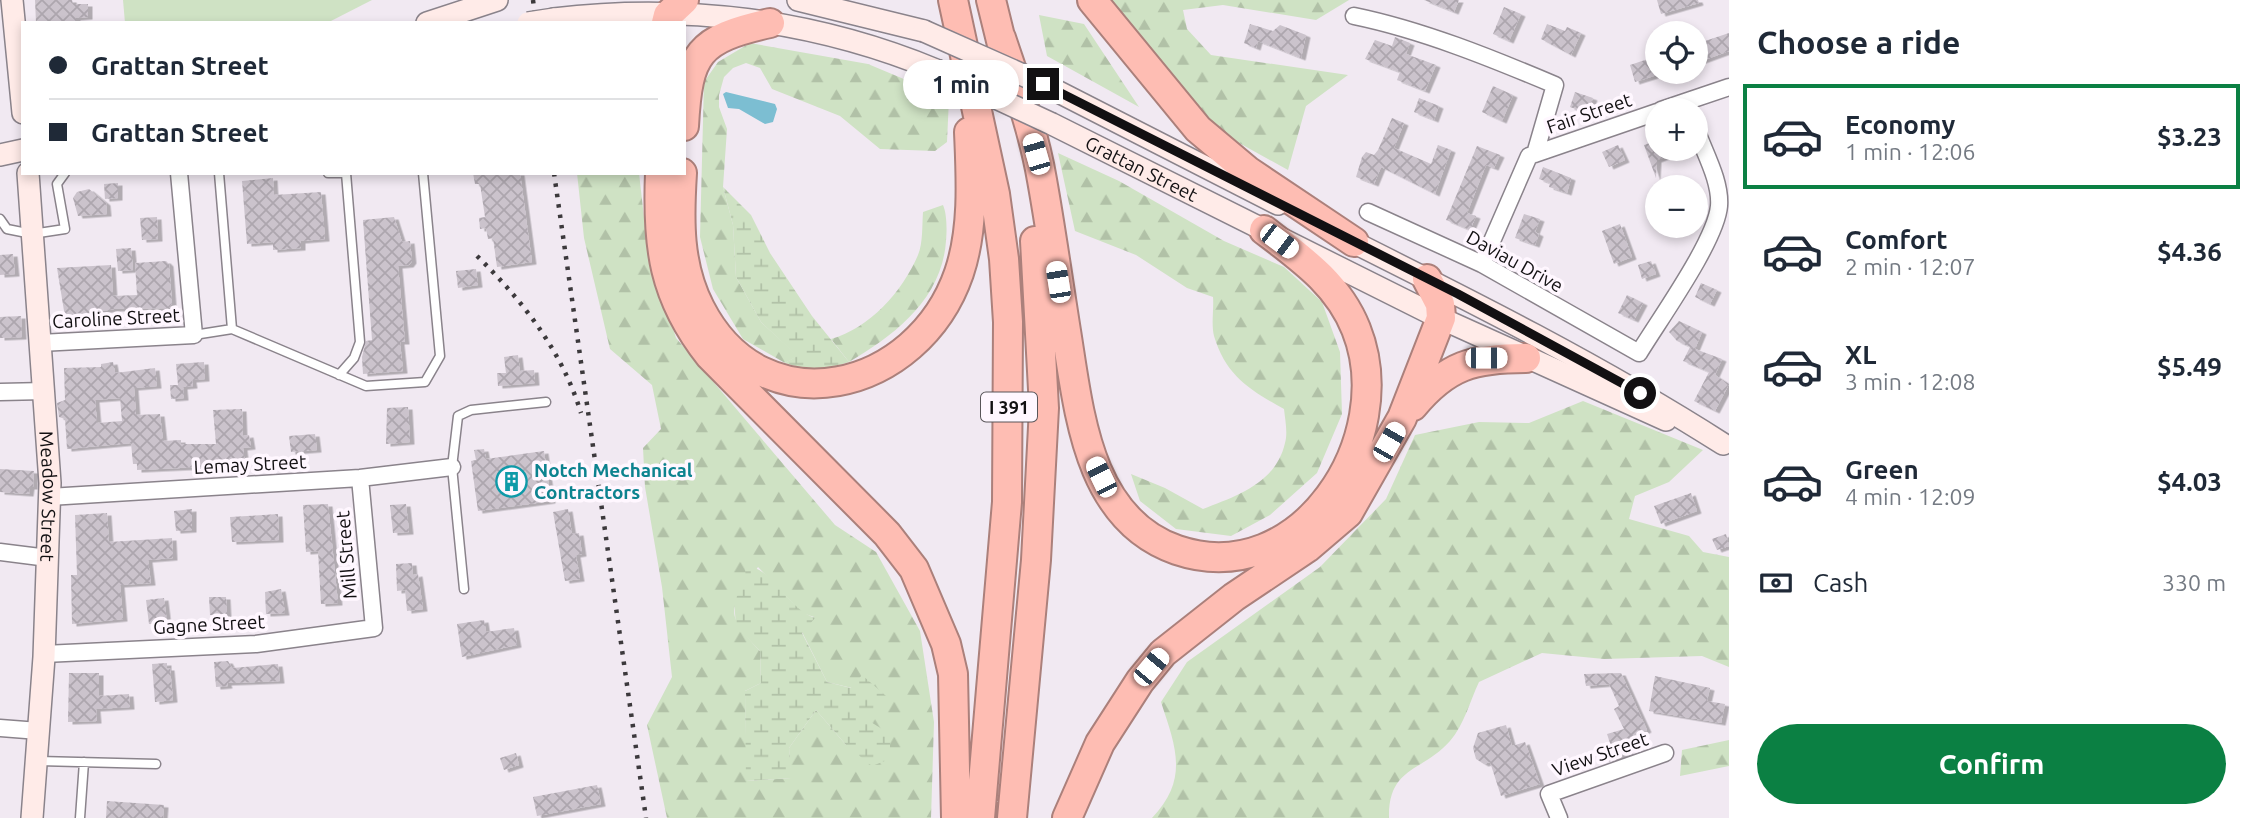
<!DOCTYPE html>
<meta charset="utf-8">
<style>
body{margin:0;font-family:Ubuntu,sans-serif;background:#f2f2f3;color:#1f2937;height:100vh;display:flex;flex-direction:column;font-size:26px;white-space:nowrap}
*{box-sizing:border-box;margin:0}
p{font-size:23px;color:#747a83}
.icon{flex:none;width:38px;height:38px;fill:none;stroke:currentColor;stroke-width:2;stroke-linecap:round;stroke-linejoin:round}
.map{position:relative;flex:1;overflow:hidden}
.panel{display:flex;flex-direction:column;background:#fff;width:525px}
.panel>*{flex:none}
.top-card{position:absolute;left:21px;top:21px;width:665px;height:154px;border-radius:0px;box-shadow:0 4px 10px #0003;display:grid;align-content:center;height:154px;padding:0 28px;background:#fff}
.controls{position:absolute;left:1645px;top:21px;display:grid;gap:14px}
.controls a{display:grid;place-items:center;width:63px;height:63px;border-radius:50%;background:#fff;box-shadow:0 4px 10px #0003;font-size:35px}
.end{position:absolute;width:32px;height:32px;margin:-16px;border:9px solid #121012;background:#fff;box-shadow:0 0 0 4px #fff}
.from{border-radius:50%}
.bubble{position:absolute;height:49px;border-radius:24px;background:#fff;box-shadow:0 4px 10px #0003;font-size:23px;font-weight:700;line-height:49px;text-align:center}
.car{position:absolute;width:21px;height:42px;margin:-21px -10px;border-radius:9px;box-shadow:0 0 5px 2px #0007;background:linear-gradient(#fff 24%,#345 0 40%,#fff 0 76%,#345 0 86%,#fff 0)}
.top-card b{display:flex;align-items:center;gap:24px;height:66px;font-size:26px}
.top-card b+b{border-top:2px solid #e0e1e3}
.top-card i{width:18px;height:18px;background:#1f2937}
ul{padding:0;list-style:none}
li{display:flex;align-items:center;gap:21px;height:105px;margin:0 14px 10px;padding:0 14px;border:4px solid transparent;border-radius:0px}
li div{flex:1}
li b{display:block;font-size:26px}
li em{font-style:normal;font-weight:700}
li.selected{border-color:#0b8043}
li>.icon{width:63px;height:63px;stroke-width:1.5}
h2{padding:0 28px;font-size:32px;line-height:84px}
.pay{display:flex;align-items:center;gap:18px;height:77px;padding:0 28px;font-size:26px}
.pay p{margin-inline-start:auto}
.action{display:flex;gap:14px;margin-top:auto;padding:14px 28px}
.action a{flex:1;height:80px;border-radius:42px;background:#0b8043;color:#fff;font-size:28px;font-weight:700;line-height:80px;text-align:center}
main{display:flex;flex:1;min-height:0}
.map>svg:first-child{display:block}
.forest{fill:url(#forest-firs);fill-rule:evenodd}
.wetland{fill:url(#wetland-marsh)}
.park{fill:#cfe2c4}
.water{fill:#7cbed2}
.building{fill:url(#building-cross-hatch);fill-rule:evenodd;filter:url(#shadow)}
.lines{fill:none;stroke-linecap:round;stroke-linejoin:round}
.service-casing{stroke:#8a838b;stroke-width:11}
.minor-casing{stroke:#8a838b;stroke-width:19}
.secondary-casing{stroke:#8a838b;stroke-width:24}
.motorway-casing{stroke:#ab807b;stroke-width:32}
.service{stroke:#fff;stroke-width:8}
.minor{stroke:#fff;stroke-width:16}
.secondary{stroke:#ffebe8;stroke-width:21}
.motorway{stroke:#febdb3;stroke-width:28}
.rail{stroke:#3c393c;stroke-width:4.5;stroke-dasharray:3.5 7;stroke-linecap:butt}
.secondary-bridge-casing{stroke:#8a838b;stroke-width:24;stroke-linecap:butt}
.secondary-bridge{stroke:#ffebe8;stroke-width:21}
.route{stroke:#121012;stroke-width:9}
.labels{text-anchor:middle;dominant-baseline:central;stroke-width:7;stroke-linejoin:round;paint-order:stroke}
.shield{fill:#fff7ff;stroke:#595559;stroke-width:2}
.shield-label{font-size:18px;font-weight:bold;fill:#121012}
.street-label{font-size:19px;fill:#121012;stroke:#fff7ff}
.culture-label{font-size:19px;font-weight:bold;fill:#0d838f;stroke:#fff7ff;text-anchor:start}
</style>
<main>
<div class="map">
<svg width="1729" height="818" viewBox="0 0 1729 818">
<defs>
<pattern id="forest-firs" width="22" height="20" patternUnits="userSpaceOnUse" patternTransform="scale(1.75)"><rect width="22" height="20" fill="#cfe2c4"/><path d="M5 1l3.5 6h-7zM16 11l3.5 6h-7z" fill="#b1c1a7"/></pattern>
<pattern id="wetland-marsh" width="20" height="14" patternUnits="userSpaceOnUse" patternTransform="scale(1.75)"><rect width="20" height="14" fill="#cfe2c4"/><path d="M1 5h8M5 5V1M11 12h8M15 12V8" fill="none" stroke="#b1c1a7"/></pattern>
<pattern id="building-cross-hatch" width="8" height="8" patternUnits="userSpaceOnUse" patternTransform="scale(1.75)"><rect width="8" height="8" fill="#cbc3cc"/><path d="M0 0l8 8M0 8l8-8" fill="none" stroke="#ada6ae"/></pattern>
<filter id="shadow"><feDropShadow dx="4.5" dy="2.5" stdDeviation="0" flood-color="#0004"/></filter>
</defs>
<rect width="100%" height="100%" fill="#f1e9f2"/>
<path class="forest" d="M1110,0h239l-33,20 -93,-15 -40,5 4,19 24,26 137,20 -42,31 -18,64 -56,-31 -58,-51z
M1039,15l45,9 55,83 -92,-51z
M750,43l118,21 81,34 -2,44 -12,9 -55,-2 -40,-33 -68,-27 -12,-21 -14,-5 -13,5 -9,9 -5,18v12l8,22 -4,58 10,38 3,52 25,45 37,34 -13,7 -42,-24 -30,-50 -13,-52 4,-155 14,-20z
M1058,153l61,28 105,60 60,26 38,35 18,50 2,62 -25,59 -47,42 -39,21 -55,-7 -36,-28 -9,-27 34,14 38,21c34,-13 73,-26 82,-66 3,-10 0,-24 -1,-34 -34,-19 -58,-33 -70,-73 -3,-12 0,-27 -1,-39l-26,-9 -51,-33 -61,-24z
M577,173h62l8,71 29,94 159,187 41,27 44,79 14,91 -3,96h-264l-20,-93 25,-48 -10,-90 -17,-100 -2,-39 18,-19 -9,-44 -42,-36 -26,-111zM758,567l44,46 12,4 -12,15 25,50 25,6 13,31 -19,26 -30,-35 -27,38 2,30 -44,3 -2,-90 16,-8 -1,-32c-38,-40 -30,-41 -2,-84z
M943,205c4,9 4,25 3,36 -4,58 -51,94 -97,121l-18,-23c39,-11 71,-47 87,-84 5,-12 4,-30 5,-43z
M1583,401l120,49 -34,32 -34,14 -6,23 60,17 14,16 26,5v110l-27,-11 -98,3 -62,-6 -63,29c-9,19 -15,43 -29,59 -27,31 -62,25 -61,77h-237c37,-39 24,-70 9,-116l26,-40 133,-95 66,-68 29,-64 64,-13 50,1z
M1729,740v26l-49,10 2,-26z"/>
<path class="wetland" d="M723,187l28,28 19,38 42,63 37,46c-24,8 -40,9 -64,1l12,-7 -36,-34 -25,-45 -3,-52z
M745,565c30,4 41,43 70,53l-13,15 25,49 24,6 11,-13 24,21 -7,16 -13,7 24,15v25l-18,7 -26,-21 -30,-35 -27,38 3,30 -46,3 -1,-90 16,-8 -1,-32 -24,-25 -2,-26 12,-16z"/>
<path class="park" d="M123,0h249l-45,23h-202z"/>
<path class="water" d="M726,92l49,12 2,5 -4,13 -8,2 -26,-15 -11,-1 -5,-14z"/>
<path class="building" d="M35,0h37l1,4h15v13l-12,1v5h-40z
M1424,0h35l-5,12z
M1657,0h41l1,3 -38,11z
M1504,7l17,7 -12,27 -16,-7z
M1250,24l23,7 7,-6 26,10 -5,23 -43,-17 -2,7 -12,-5z
M1547,24l18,7 2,-4 14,6 -10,22 -30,-16z
M1729,33v18l-33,12v-19z
M1395,37l15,6 -4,11 30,11 -11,26 -28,-11 3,-8 -35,-13 10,-19 17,6z
M1657,56v19l-22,7 -5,-17z
M1493,86l20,9 -11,26 -20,-9z
M1575,92l18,6 -6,15 -17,-6z
M1419,98l20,8 -5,14 -20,-8z
M1392,118l12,5 -10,25 37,16 7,-19 13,5 -16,44 -54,-27 -7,17 -18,-7 6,-20 4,-5 8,3 4,-5z
M1655,141l2,8 26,1 -26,10 -1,18 -12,-33z
M1618,145l7,15 -16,7 -7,-15z
M1477,146l23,9 -6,13 -8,-3 -19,48 9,3 -6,14 -24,-10z
M1543,167l28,11 -4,15 -18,-6 1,-4 -11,-4z
M473,173h47l12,89 -35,5 -4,-29 -5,1 -2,-11 -6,1 -1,-11 6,-1 -5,-33h-5z
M273,178l1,17 47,-3 4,47 -24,2v7l-28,2v-8l-26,2 -5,-63z
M118,183v15l-13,1 -1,-15z
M89,189l17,14 1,11 -29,2 -5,-18 4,-6z
M1524,214l16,5 -5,13 4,2 -4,11 -20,-7z
M157,217l1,22 -16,1 -2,-22z
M394,217l8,25 8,-1 2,20 -3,4 -11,1 7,76h-5l3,29 -40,3 -1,-17 4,-16 6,-1 -9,-120z
M1620,224l12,33 -18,7 -12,-33z
M131,248l2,22 -15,1 -2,-22z
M13,254l2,20 -15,1v-20z
M166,261l3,3 3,39 -3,5 -55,1 -49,8 -8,-49 54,-3 2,31 24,-1 -2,-32z
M1651,261l5,13 -14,5 -4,-14z
M476,269l2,16 -20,3 -2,-17z
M1701,283l16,7 -7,14 -15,-7z
M1627,295l16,8 -9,17 -16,-7z
M21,316l1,21 -22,1v-21z
M1679,321l23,11 -7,17 27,10 -7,16 14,9 -14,27 -21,-10 15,-29 -26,-11 7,-14 5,2 -18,-8 -8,-9z
M518,355l2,16 14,-1 1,13 -37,3 -1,-13h9l-2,-16z
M113,362l2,11 40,-5 2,18 -23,2 2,27 24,-1 3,27 18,-1v4h35l-3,-34 29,-1 1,27 6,-1 2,12 -8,1 2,17 -108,5v-6h-4l-2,-21 -64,6 -2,-30 -6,-2 -2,-14 8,-3 -1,-32 37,-1v-3zM120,398l2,23 -25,2 -2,-23z
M204,362l1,17 -13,1 1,6 -10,1 1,11 -13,1 -1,-14h8l-2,-21z
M408,407l2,35 -24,2 1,-36z
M315,434l2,16 -26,2 -2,-16z
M484,449l2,10 58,-8 7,50 -73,10 -7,-50 5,-1 -2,-10z
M0,469l34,2 -1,16h-3l-1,7 -29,-2z
M1691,493l6,18 -36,13 -7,-18z
M328,504l10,99 -17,1 -3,-53 -12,1 -3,-47z
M406,504l3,28 -16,1 -3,-28z
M192,509v21l-16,1 -2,-20z
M568,509l4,25 7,-1 3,21 -6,1 4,24 -15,2 -12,-69z
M107,513l2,29 63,-4 1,20 -25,2 3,23 -31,2 3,34 -51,5 -1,-49h6l-2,-60z
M278,514l1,26 -47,2 -2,-25z
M1726,534l3,12 -12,4 -5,-11z
M412,563l1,12 5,-1 5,35 -16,2 -2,-21 -8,1 -1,-27z
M281,589l4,24 -19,1 -1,-22z
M209,597h17l1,19 -17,-1z
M164,598l4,33 -12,2 -1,-9h-6l-3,-24z
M484,620l2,12 28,-4 3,17 -55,12 -5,-33z
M228,661l4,7 46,-4 2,17 -53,2 1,3 -12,1 -2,-25z
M167,663v5h3l3,32 -18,2 -3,-38z
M69,673h30v23l30,-2 1,13 -34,2 1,12 -29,1z
M1621,673l26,57 -22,10 4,13 -20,9 -5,-17 6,-2 -3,-9 17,-5 -10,-20 5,-3 -10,-22 -23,2 -2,-12z
M1655,676l55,12 -3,13 18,3 -4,19 -72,-12z
M1506,725l6,21 13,-4 15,42 -39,12 -11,-34 -6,2 -8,-5 -3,-11 5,-15z
M516,753l3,12 -15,5 -4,-12z
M597,785l4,19 -64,12 -4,-19z
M107,801l57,4 -1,13h-57z"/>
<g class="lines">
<defs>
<path id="service" d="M219,173l13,156
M328,173h15
M0,219l7,10 25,5 33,-5 -8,-45 8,-11
M194,335l38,-6 134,57 59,-4 15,-26 -17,-183
M339,375l15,-17 6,-16 -14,-169
M464,589l-12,-122 6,-51 13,-6 75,-8
M39,761l117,3
M80,818l4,-56"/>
<path id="minor" d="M1354,16c68,14 137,42 201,69l-20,69
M1661,110l68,-23
M1368,212l114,52 157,89c20,-33 77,-112 80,-147 2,-25 -15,-54 -23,-77
M1482,264l47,-108 128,-44
M40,343l154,-8 -15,-162
M0,392l45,-1
M49,497l311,-19 92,-11
M0,552l48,6
M44,654l212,-10 118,-16 -14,-150
M0,728l39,3
M1559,818l-10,-24 116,-41"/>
<g id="secondary">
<path d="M12,0l11,113"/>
<path d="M798,0l126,31"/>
<path d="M554,19c130,-16 261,1 382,51"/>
<path d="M427,23l70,-23"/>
<path d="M1043,84l235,120"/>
<path id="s1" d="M1052,124l386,193 228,103"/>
<path d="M0,155l23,-5"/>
<path id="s2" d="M28,173l22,310 -6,174 -12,161"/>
<path d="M1341,236c130,65 260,130 382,208"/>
</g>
<path id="motorway" d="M953,0l42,194 9,65 4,63 -1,180 -27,316
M991,0l14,57
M1092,0l106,129 50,42 106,71
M666,23l2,-8 16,-15
M1001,38c15,45 33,94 41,142 9,50 16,101 24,151 13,80 21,188 111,219 124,42 223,-112 179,-221 -18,-45 -54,-70 -92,-99
M684,126c4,-73 14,-87 86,-103
M660,173c-3,73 3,124 50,183l177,178 27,35 32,75 7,30 3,144
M682,173c-3,47 -4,92 18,135 63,123 218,84 259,-35 15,-44 12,-95 10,-141
M1413,406c34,-41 61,-48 113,-48
M1012,818l24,-258 8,-152 -9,-167
M1067,818l33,-75 40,-62 23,-28 71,-56 73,-49 41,-35 54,-95 39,-100 -1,-14 -13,-25"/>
</defs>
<use href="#service" class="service-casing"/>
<use href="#minor" class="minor-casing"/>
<use href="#secondary" class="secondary-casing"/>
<use href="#motorway" class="motorway-casing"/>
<use href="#service" class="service"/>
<use href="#minor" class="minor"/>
<use href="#secondary" class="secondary"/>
<use href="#motorway" class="motorway"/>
<path class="rail" d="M533,0l3,23
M554,173l92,645
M477,256c46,45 85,95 104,157"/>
<defs>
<path id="secondary-bridge" d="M528,23l26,-4
M924,31l119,53
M936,70l116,54"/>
</defs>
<use href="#secondary-bridge" class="secondary-bridge-casing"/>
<use href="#secondary-bridge" class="secondary-bridge"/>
</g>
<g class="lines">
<path class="route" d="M1043,84l415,210 182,99"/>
</g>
<defs>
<symbol id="building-ring" viewBox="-11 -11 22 22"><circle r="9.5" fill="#fff7ff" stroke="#0f9aa8" stroke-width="1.5"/><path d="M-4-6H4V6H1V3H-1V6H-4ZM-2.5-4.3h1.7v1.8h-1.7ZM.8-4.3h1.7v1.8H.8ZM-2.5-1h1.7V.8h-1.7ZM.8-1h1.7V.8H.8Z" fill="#0f9aa8"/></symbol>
</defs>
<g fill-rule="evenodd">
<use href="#building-ring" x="494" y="464" width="35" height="35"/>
</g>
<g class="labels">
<rect class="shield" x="981" y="392.5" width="56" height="29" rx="5"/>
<g class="shield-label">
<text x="1009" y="407">I 391</text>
</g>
<g class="street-label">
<text transform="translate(1589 113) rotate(-19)">Fair Street</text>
<text stroke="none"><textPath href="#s1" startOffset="100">Grattan Street</textPath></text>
<text transform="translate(1515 261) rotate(29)">Daviau Drive</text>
<text transform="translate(116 318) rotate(-3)">Caroline Street</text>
<text transform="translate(250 464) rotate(-3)">Lemay Street</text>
<text stroke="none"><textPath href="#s2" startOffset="324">Meadow Street</textPath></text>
<text transform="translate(346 555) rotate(-95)">Mill Street</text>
<text transform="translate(209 624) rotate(-3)">Gagne Street</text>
<text transform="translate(1600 754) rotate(-19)">View Street</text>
</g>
<g class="culture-label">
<text x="534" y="470">Notch Mechanical<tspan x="534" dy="22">Contractors</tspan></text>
</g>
</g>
</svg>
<div class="controls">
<a><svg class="icon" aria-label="locate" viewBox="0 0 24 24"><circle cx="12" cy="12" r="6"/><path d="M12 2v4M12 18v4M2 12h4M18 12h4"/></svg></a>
<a>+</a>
<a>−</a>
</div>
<i class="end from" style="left:1640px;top:393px"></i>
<i class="end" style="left:1043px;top:84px"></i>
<div class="bubble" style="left:903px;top:60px;width:116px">1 min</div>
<i class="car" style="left:1036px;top:154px;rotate:344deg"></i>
<i class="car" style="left:1279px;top:241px;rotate:127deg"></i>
<i class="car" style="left:1058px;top:282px;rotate:351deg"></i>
<i class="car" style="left:1486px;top:358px;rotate:90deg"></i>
<i class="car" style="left:1389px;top:442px;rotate:30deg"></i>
<i class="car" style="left:1101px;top:477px;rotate:334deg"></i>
<i class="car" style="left:1151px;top:667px;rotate:40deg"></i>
<div class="top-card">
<b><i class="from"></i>Grattan Street</b>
<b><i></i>Grattan Street</b>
</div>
</div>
<section class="panel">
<h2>Choose a ride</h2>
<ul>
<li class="selected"><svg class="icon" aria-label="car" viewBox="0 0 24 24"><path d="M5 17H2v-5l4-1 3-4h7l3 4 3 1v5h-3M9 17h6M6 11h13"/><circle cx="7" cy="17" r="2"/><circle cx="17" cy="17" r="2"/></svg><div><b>Economy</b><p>1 min · 12:06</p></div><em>$3.23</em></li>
<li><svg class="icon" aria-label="car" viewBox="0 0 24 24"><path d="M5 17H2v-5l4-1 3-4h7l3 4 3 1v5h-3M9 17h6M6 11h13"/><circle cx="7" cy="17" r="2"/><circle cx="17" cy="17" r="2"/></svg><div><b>Comfort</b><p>2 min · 12:07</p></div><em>$4.36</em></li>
<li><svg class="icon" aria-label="car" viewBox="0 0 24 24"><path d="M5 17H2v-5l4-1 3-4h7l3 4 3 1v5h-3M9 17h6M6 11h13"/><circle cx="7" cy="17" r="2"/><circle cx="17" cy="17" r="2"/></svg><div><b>XL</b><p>3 min · 12:08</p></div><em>$5.49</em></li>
<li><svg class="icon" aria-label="car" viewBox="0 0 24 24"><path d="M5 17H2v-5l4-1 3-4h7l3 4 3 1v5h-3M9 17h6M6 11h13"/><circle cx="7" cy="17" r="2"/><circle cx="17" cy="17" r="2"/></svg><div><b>Green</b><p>4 min · 12:09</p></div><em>$4.03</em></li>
</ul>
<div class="pay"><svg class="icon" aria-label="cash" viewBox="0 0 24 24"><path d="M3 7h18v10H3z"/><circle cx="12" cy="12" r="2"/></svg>Cash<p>330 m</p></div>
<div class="action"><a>Confirm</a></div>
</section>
</main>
